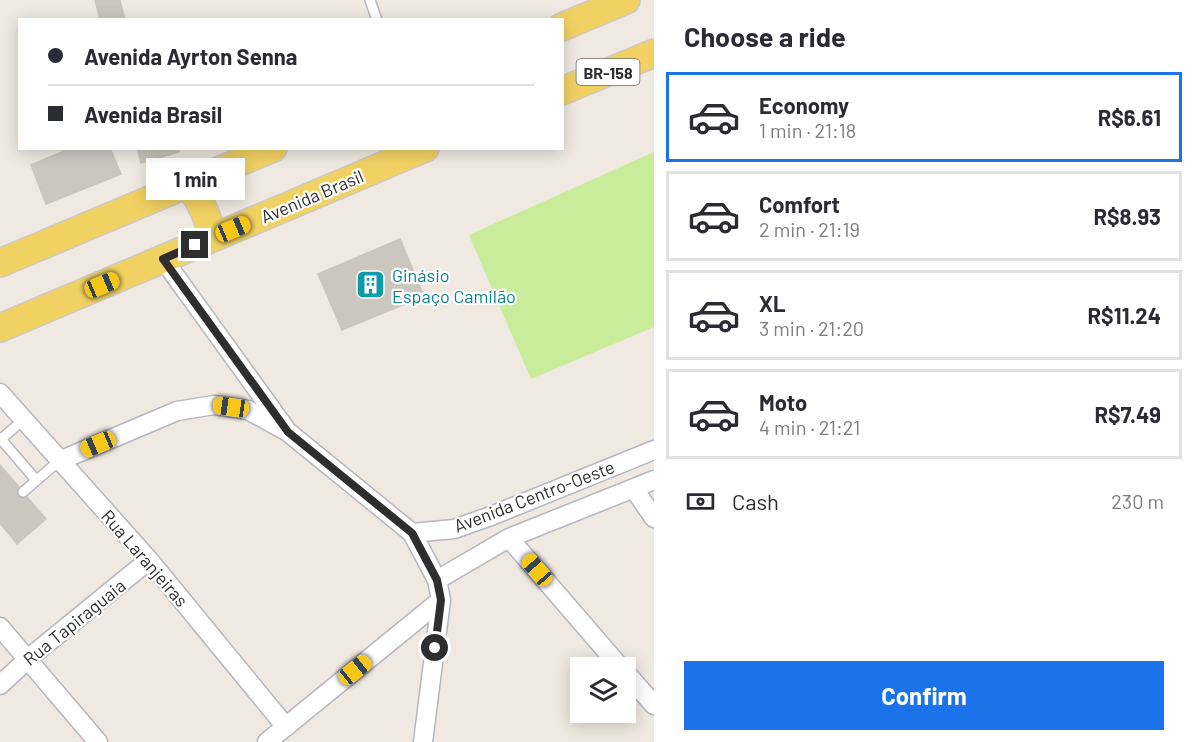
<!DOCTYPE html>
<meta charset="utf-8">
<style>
body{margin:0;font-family:Barlow,sans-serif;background:#f2f2f3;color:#2b2b33;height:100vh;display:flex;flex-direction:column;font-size:22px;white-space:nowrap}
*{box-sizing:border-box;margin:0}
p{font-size:20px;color:#7c7c81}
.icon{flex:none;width:33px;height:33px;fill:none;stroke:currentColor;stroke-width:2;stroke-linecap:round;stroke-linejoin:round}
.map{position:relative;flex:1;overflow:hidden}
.side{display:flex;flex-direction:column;background:#fff;width:540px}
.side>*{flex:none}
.top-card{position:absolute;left:18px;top:18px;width:546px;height:132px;border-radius:0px;box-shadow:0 3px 15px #0003;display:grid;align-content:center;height:132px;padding:0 30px;background:#fff}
.buttons{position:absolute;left:570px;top:657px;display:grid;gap:12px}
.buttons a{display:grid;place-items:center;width:66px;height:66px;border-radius:0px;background:#fff;box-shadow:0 3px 15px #0003;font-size:30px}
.end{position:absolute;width:27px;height:27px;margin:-14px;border:8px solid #2e2e2e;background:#fff;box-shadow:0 0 0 3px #fff}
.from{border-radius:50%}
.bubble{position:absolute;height:42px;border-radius:0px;background:#fff;box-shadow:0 3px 15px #0003;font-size:20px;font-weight:700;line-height:42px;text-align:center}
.car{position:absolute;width:18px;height:36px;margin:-18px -9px;border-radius:8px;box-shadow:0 0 4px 2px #0007;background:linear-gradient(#f5c518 24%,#345 0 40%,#f5c518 0 76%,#345 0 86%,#f5c518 0)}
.top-card b{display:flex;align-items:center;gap:21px;height:57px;font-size:22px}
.top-card b+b{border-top:2px solid #e1e1e2}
.top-card i{width:15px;height:15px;background:#2b2b33}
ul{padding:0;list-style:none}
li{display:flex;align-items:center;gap:18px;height:90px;margin:0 12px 9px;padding:0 18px;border:3px solid #e1e1e2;border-radius:0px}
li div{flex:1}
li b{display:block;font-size:22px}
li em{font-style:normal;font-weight:700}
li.on{border-color:#1a73e8}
li>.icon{width:54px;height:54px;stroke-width:1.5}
h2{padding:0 30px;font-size:27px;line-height:72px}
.pay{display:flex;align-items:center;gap:15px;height:66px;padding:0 30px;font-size:22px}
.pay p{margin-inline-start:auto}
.cta{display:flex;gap:12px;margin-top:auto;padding:12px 30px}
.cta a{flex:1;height:69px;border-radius:0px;background:#1a73e8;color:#fff;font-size:24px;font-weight:700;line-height:69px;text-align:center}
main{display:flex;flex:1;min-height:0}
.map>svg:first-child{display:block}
.pitch{fill:#c9ec9a}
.building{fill:#cbc7bf;stroke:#cbc5ba;stroke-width:1.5}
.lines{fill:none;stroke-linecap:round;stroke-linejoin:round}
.lane-casing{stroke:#b4b7c1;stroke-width:12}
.street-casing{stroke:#b4b7c1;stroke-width:21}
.primary-casing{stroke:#c9c9c9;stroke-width:30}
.lane{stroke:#fff;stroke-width:9}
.street{stroke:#fff;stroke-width:18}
.primary{stroke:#f2d163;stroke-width:27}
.route{stroke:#2e2e2e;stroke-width:8}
.labels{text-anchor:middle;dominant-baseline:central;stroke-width:4.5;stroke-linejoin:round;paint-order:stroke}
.shield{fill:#fff;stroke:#6d6d6d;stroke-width:1.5}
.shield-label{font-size:16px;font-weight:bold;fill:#2e2e2e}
.street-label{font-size:18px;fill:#2e2e2e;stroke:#fff}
.culture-label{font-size:18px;fill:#0d838f;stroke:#fff;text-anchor:start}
</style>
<main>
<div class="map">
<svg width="654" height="742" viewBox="0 0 654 742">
<rect width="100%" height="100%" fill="#efe9e1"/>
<path class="pitch" d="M654,152v175l-123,52 -62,-144z"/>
<path class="building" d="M95,0h25l5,20h-25z
M71,148h39l11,26 -75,30 -15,-39z
M137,148h42v4l-38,11z
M400,239l24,57 -82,34 -24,-56z
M0,465l19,22 -1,9 9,1 19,22 -29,25 -17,-21z"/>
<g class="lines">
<defs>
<path id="lane" d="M370,0l7,20
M0,438l36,42
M0,440l23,-20
M23,492l36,-31"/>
<path id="street" d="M163,259l122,169
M0,393l149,167 137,167
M59,461l118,-50 37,-6 34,5 40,22 124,101 25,47 4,20 -18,142
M634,489l20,29
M412,533l42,-4 37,-13 163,-66
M509,538l112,130
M437,580l72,-42 145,-58
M0,627l98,115
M626,673l28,32
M0,685l29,-27 120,-98
M267,742l174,-142"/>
<path id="primary" d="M562,27l64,-27
M562,91l92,-38
M188,184c13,17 21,33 24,54
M0,263l273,-115
M0,328l425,-180"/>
</defs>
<use href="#lane" class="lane-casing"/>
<use href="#street" class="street-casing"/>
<use href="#primary" class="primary-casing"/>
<use href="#lane" class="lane"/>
<use href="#street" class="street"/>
<use href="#primary" class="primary"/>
</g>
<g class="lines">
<path class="route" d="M195,245l-32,14 125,173 124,101 25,47 4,20 -6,48"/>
</g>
<defs>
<symbol id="building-square" viewBox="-11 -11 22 22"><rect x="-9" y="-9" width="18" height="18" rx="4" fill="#0f9aa8" stroke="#fff"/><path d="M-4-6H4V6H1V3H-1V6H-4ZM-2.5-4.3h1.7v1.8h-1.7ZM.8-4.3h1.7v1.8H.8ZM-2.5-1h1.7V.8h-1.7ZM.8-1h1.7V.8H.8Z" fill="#fff"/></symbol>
</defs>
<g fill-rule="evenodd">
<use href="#building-square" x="354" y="268" width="33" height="33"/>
</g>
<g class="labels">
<rect class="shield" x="576.5" y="59" width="63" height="26" rx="4.5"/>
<g class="shield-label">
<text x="608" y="72">BR-158</text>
</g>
<g class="street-label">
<text transform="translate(312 196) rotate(-23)">Avenida Brasil</text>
<text transform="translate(534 496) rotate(-21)">Avenida Centro-Oeste</text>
<text transform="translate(145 558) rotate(49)">Rua Laranjeiras</text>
<text transform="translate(74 622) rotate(-39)">Rua Tapiraguaia</text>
</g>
<g class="culture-label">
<text x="392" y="275">Ginásio<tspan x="392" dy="21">Espaço Camilão</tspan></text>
</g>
</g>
</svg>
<div class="buttons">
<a><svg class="icon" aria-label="layers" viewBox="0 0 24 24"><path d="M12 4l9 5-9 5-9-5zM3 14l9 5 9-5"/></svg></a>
</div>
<i class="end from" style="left:435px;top:648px"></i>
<i class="end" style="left:195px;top:245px"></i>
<div class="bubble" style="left:146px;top:158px;width:99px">1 min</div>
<i class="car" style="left:233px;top:229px;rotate:67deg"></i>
<i class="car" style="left:102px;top:285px;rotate:67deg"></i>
<i class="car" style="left:231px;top:407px;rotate:278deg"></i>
<i class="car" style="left:98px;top:444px;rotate:247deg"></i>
<i class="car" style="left:537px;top:570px;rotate:319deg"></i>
<i class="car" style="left:355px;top:670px;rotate:51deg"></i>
<div class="top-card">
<b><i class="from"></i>Avenida Ayrton Senna</b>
<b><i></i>Avenida Brasil</b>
</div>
</div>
<section class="side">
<h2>Choose a ride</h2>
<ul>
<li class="on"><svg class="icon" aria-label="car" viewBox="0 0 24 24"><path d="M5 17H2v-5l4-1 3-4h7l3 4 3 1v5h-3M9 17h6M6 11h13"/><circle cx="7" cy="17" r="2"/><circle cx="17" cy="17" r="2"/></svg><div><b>Economy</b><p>1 min · 21:18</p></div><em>R$6.61</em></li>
<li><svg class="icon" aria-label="car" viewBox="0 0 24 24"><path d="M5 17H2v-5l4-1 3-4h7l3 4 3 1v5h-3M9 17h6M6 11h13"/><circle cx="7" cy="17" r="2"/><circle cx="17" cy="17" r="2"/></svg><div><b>Comfort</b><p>2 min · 21:19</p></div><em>R$8.93</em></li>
<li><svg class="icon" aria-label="car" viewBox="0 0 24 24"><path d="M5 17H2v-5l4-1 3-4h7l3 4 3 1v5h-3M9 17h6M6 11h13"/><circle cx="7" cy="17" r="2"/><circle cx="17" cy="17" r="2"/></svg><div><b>XL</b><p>3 min · 21:20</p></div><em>R$11.24</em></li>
<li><svg class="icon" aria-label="car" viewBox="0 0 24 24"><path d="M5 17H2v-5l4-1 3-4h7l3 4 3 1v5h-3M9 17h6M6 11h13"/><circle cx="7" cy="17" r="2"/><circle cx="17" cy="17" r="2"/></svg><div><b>Moto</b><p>4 min · 21:21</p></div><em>R$7.49</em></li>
</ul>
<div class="pay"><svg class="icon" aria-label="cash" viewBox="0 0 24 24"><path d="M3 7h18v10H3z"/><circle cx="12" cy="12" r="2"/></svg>Cash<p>230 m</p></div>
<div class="cta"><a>Confirm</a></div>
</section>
</main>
